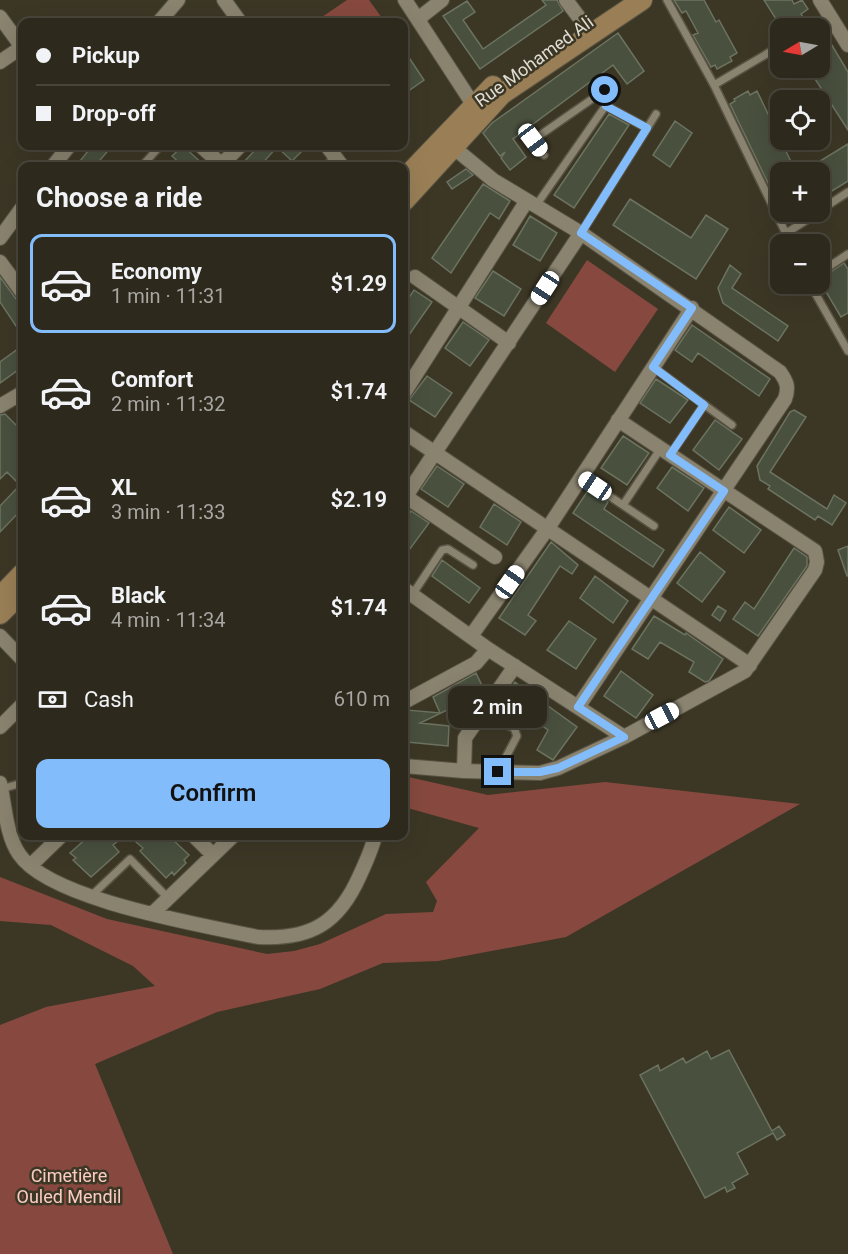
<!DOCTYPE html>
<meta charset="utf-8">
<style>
body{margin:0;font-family:Roboto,sans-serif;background:#393529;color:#f1f3f6;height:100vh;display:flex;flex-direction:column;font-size:22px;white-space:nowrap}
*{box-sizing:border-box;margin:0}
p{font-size:20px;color:#a7a6a3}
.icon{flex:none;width:33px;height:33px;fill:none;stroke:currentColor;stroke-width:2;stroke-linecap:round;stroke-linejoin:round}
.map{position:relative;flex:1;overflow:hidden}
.details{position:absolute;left:18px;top:162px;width:390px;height:678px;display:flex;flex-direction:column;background:#2d291c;border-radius:12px;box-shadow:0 6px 24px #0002,0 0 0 2px #48453b}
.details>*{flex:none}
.guide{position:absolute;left:18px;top:18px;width:390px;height:132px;border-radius:12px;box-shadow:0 6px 24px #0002,0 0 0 2px #48453b;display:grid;align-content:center;height:132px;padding:0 18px;background:#2d291c}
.needle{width:39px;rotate:260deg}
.tools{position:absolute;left:770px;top:18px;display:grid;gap:12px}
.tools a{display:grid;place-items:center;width:60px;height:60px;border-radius:12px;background:#2d291c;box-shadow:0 6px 24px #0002,0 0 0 2px #48453b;font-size:30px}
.end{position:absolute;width:27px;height:27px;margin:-14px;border:8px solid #83bcfa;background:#111;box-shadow:0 0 0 3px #111}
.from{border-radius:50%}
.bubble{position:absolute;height:42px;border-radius:12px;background:#2d291c;box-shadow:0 6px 24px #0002,0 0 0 2px #48453b;font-size:20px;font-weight:600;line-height:42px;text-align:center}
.car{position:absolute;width:18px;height:36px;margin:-18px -9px;border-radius:8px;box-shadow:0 0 4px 2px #0007;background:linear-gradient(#fff 24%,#345 0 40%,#fff 0 76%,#345 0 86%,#fff 0)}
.guide b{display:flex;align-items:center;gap:21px;height:57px;font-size:22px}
.guide b+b{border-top:2px solid #48453b}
.guide i{width:15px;height:15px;background:#f1f3f6}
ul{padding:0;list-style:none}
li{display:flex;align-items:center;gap:18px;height:99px;margin:0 12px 9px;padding:0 6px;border:3px solid transparent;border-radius:12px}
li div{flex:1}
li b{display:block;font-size:22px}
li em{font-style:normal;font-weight:600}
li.selected{border-color:#83bcfa}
li>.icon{width:54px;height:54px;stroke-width:1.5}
h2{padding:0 18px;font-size:27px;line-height:72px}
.pay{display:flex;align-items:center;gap:15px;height:66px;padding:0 18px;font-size:22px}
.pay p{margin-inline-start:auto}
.primary-button{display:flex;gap:12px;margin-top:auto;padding:12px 18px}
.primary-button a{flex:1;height:69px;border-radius:12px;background:#83bcfa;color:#111;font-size:24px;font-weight:600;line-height:69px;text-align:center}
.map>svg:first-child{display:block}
.green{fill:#87493f}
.building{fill:#49503e;stroke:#6c7361;stroke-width:1.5}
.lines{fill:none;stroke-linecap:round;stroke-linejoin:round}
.lane-casing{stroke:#585344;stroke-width:10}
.street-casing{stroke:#585344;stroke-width:16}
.secondary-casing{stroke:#585344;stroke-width:22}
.lane{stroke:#89836f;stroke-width:7}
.street{stroke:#89836f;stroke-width:14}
.secondary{stroke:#9a7f56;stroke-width:20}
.route{stroke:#83bcfa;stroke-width:8}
.labels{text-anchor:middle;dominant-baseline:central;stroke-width:5;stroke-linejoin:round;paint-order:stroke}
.street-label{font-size:18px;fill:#dfdcd2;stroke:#3c3725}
.park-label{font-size:18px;fill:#fbcbc2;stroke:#3c3725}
</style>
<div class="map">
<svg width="848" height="1254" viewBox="0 0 848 1254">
<rect width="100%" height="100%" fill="#3c3725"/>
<path class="green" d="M347,0h22l13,18 -6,4h-55l-2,-3z
M587,260l71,49 -43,63 -69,-49z
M404,776l84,19 117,-13 195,22 -234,133 -128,24 -55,2 -63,26 -103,23 -122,52 78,190h-173v-229l46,-18 109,-21 -22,-20 -82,-41 -51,-4v-44l107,42 160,35 27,-3 26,-7 66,-30 47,-2 4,-11 -11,-19 53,-54 -75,-21z"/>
<path class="building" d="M542,0h15l6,11 -83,58 -37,-53 24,-15 8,11 -12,8 20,29 63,-44z
M674,0h30l12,22 3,-2 18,33 -7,4 2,4 -15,8 -2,-4 -4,2 -18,-32 5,-2 -12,-22 -4,2z
M764,0h28l2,4 8,-4 6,9 -7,5 2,3 -14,9 -2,-3 -6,4z
M618,33l26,38 -17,13 -14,-19 -100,74 13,18 -16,13 -9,-12 4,-6 -5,4 -17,-23 9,-10z
M830,42l18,30v58l-40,-62h11v-20z
M404,50l20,30 -20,14z
M748,91l2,4 7,-4 39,81h-16v36l-50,-104 5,-3 -1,-2z
M609,114l20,11 -55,83 -20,-13z
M675,121l17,12 -22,34 -17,-12z
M848,144v37l-21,13 -4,-7 -4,3v-18h-17z
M92,146h20l-17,20h-19z
M183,146l22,20h-22l-11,-10z
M259,146h48l-15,15 -15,-14 -17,19h-20z
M466,169l7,6 -21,14 -5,-7z
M483,184l27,17 -11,18 -9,-6 -39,60 -19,-15z
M630,199l61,39 15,-23 22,14 -32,50 -83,-54z
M530,216l27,17 -17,28 -27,-16z
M844,263l4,6v44l-7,4 -22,-37z
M730,265l11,9 -9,14 56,38 -10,15 -55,-38 -5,-15z
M493,271l28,18 -17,27 -29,-18z
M0,277l22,30v28l-22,-33z
M414,290l18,12 -28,40v-37z
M463,322l26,18 -19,26 -25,-18z
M692,325l78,54 -11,17 -61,-43 -6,9 -17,-12z
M22,346v21l-22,16v-21z
M427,376l25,17 -17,24 -26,-17z
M656,379l32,21 -18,23 -30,-20z
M794,410l12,7 -36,55 57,37 7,-14 12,8 -14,22 -14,-9 -3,4 -47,-31 2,-3 -10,-6 -3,-14 33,-54z
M5,414l17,17v78l-22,23v-26l20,-21 -13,-13 -7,7v-64z
M715,420l27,19 -23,31 -26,-20z
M623,436l26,17 -22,32 -26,-17z
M437,466l27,18 -16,23 -27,-18z
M672,467l32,21 -16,23 -31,-23z
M589,489l19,13 -4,7 60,41 -11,17 -80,-54z
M494,504l27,18 -14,23 -27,-18z
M729,507l32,23 -17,23 -31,-23z
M411,511l18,12 -25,34v-36z
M551,542l27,23 -6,9 -12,-8 -32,49 8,6 -11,14 -26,-17z
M848,546v29l-1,1 -9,-26z
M794,548l13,9v9l-49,70 -25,-17 12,-17 9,7z
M700,552l25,20 -23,30 -25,-19z
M442,560l38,28 -11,15 -37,-27z
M595,576l33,25 -15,22 -33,-25z
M718,606l8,5 -6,10 -8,-6z
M654,616l31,19 1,-2 37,26 -14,22 -4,1 -16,-10 5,-10 -34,-20 -12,17 -16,-10z
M569,621l27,18 -20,30 -29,-19z
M621,671l32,24 -17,23 -32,-22z
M476,673l9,19 -65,31 29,3 -1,20 -41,-4v-32l33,3 -7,-16z
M515,682l62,45 -24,33 -16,-10 11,-20 -45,-31z
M89,836h24l5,5 -5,4 6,7 -28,25 -18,-17 3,-2 -6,-5z
M142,836h27l20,19 -5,5 2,3 -12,12 -2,-3 -6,6 -26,-27 3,-3 -7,-6z
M729,1050l43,81 7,-5 6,9 -8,5 -4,-7 -36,20 11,21 -16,9 3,5 -8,4 -2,-5 -20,11 -65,-123 18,-10 2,6 23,-13 3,5 21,-12 4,8z"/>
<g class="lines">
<defs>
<path id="lane" d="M667,0l47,85 77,159
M809,28l21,-12
M714,85l66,-39
M606,106l41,22
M142,166l18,-20
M326,166l9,-9
M535,207l76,-109 -6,-8 -72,50 11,15
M819,211l29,-19
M581,233l75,-119
M785,234l34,-22
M819,273l29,-19
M810,284l38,67
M653,367l79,58
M670,455l34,-50
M581,477l73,49
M623,505l38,-57
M412,595l30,-45 6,-1 25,16
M497,721l17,7 3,8 -19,36
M1,789l21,-6
M90,897l40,-38 38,39"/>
<path id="street" d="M224,0l16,22
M405,0l73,112
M566,0l18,24
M820,0l28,45
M0,17l22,30
M418,19l24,-19
M159,22l19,-22
M0,62l22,-15
M201,146l21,19
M327,146l15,20
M453,147l40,33 88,53 199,139c7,10 9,15 5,27l-207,308
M53,166l16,-20
M220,166l20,-20
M0,238l22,-30
M0,262l22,30
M415,277l94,66
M404,393l122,-191
M0,406l22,-13
M404,432l346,233
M405,496l90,61
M404,499l177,-266
M404,589l84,60 136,88
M0,636l22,23
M471,636l77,-108 144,-220
M404,702l72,-39 12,-14
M0,727l22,-22
M404,766l60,5 76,2 18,-5 66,-31 121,-66 70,-101 2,-8 -2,-11 -197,-131
M464,771l1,-33 50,-72
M0,783c5,22 6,52 19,71 30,46 184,71 239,83 53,3 81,-14 102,-62 6,-13 12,-26 15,-39
M194,836l19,19
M30,866l31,-30
M153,913l80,-77"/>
<path id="secondary" d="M404,179l89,-93
M404,201l98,-107 140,-94
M0,597l22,-23
M0,614l22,-22"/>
</defs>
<use href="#lane" class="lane-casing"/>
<use href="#street" class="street-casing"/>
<use href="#secondary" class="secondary-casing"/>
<use href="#lane" class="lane"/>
<use href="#street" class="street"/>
<use href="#secondary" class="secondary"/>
</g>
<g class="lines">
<path class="route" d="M498,772h42l18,-4 66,-31 -46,-30 146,-216 -54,-36 34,-50 -51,-38 39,-59 -111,-75 66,-105 -41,-22 5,-8 -6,-8"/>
</g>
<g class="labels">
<g class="street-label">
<text transform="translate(534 61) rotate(-36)">Rue Mohamed Ali</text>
</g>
<g class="park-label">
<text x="69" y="1175">Cimetière<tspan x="69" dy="21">Ouled Mendil</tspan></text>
</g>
</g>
</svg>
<div class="tools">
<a><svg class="needle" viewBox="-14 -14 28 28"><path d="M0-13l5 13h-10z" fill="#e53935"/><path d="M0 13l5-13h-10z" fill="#a7a6a3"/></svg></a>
<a><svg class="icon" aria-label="locate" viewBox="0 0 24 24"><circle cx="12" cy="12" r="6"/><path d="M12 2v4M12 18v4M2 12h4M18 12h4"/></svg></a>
<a>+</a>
<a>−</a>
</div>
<i class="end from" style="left:605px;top:90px"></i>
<i class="end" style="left:498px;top:772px"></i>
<div class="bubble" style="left:448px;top:686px;width:99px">2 min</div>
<i class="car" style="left:533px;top:140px;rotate:143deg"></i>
<i class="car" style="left:545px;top:288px;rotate:213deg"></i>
<i class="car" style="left:595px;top:486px;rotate:304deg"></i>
<i class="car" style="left:510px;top:582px;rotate:35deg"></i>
<i class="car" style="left:662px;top:716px;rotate:62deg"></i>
<div class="guide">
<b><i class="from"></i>Pickup</b>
<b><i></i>Drop-off</b>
</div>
<section class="details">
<h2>Choose a ride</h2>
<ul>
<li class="selected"><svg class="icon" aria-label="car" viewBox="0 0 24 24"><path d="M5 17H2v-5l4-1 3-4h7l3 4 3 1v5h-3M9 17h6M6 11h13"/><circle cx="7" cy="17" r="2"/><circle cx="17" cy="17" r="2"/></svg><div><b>Economy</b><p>1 min · 11:31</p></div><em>$1.29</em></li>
<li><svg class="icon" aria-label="car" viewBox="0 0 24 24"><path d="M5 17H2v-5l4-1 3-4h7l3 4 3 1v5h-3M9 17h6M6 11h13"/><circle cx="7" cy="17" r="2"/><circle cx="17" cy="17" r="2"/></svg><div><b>Comfort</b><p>2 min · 11:32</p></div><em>$1.74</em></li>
<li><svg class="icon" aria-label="car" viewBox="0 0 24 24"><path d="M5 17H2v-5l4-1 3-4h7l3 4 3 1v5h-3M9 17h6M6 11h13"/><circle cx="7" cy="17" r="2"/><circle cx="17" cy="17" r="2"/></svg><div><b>XL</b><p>3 min · 11:33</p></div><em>$2.19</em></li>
<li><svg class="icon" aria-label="car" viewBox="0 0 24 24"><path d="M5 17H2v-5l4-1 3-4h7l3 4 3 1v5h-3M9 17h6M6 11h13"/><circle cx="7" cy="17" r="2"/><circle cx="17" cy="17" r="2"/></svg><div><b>Black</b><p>4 min · 11:34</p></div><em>$1.74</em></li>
</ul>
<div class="pay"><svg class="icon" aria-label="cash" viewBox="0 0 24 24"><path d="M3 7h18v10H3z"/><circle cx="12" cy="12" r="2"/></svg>Cash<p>610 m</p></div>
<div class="primary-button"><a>Confirm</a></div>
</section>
</div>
